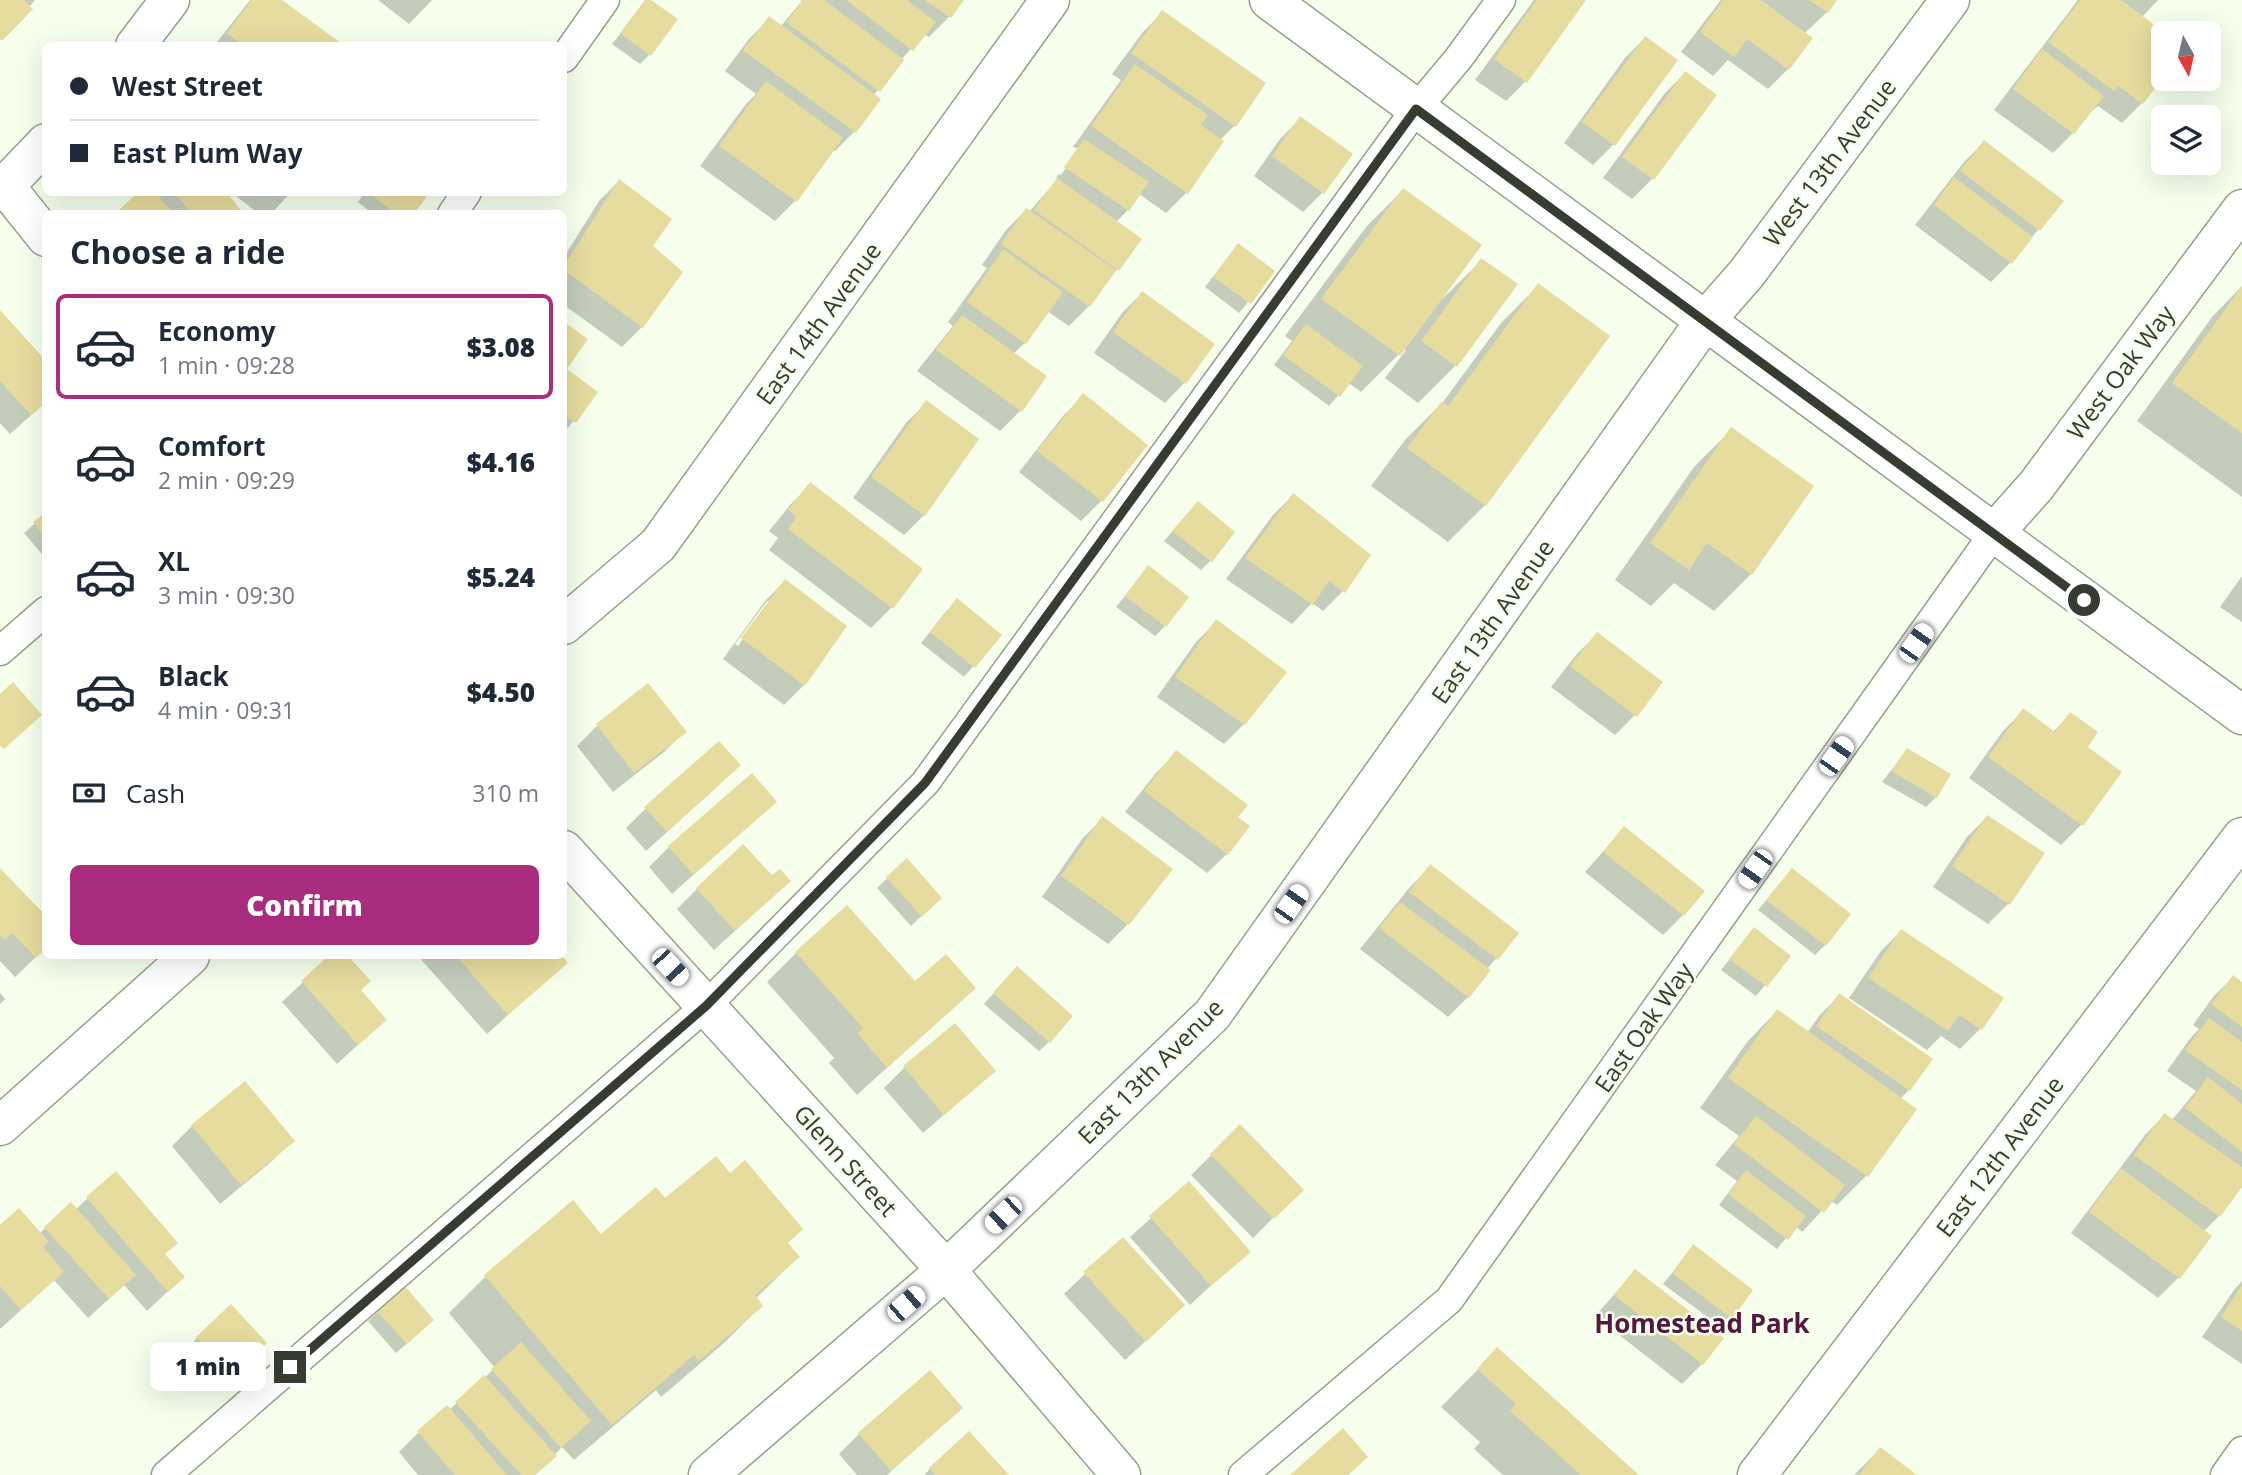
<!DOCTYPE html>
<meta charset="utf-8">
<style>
body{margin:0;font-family:"Open Sans",sans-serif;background:#f2f2f3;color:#1f2937;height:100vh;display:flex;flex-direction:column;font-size:26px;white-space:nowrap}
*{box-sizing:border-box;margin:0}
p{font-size:23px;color:#747a83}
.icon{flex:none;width:38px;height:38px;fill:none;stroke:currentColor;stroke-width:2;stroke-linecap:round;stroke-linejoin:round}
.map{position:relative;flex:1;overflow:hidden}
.details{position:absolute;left:42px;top:210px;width:525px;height:749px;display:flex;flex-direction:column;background:#fff;border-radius:10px;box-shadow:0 7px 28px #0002}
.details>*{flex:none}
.guide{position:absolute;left:42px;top:42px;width:525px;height:154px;border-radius:10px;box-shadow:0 7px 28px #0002;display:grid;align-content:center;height:154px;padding:0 28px;background:#fff}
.needle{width:46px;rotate:172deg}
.buttons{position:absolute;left:2151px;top:21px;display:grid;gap:14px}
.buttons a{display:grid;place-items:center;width:70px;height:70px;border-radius:10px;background:#fff;box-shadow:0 7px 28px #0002;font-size:35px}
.end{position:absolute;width:32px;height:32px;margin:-16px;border:9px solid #373c32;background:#fff;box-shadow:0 0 0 4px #fff}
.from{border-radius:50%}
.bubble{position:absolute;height:49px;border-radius:10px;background:#fff;box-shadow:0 7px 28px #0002;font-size:23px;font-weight:800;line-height:49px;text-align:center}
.car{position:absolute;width:21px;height:42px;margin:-21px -10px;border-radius:9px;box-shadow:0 0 5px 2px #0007;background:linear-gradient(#fff 24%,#345 0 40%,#fff 0 76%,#345 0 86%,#fff 0)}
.guide b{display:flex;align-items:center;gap:24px;height:66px;font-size:26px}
.guide b+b{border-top:2px solid #e0e1e3}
.guide i{width:18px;height:18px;background:#1f2937}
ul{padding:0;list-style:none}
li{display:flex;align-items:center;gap:21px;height:105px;margin:0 14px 10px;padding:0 14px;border:4px solid transparent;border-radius:10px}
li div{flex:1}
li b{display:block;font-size:26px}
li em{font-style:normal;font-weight:800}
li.current{border-color:#aa2c7e}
li>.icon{width:63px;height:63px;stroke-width:1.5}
h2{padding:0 28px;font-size:32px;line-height:84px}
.pay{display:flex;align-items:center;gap:18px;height:77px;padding:0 28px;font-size:26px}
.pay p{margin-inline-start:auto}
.action{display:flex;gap:14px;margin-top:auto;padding:14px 28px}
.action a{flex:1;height:80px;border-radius:10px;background:#aa2c7e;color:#fff;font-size:28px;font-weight:800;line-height:80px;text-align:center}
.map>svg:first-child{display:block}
.shadow{fill:#0003;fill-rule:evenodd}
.building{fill:#e6dc9e}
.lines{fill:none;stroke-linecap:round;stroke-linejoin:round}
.lane-casing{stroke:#96a08a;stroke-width:31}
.street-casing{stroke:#96a08a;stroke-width:41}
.secondary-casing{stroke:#96a08a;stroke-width:41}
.lane{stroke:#fff;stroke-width:28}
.street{stroke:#fff;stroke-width:38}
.secondary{stroke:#fff;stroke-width:38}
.route{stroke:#373c32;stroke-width:9}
.labels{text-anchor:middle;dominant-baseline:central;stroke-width:5;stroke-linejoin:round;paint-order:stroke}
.street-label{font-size:24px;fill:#373c32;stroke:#f5ffec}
.neighbourhood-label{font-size:26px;font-weight:bold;fill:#54183e;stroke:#f5ffec}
</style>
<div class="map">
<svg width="2242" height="1475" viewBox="0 0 2242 1475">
<rect width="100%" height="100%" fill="#f5ffec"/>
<path class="shadow" d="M0,0h35l-6,7 2,2 -31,31z
M250,0h29l63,46h-128z
M378,0h54l-23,24z
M647,0h2v55l-9,9 -28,-20z
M800,0h161l-12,17 -20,20 -5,-3 -23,26 -27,35 -19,36 -20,20 -2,-1 -38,51 -20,20 -75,-55 46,-62 10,-10 -31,-23 24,-32 20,-20 11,8 22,-26z
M1534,0h50l-58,81 -20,20 -31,-21z
M1721,0h114l-8,12 -23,22 -16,35 -20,20 -40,-29 -15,16 -32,-24z
M2078,0h80l-17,18 22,21v36l-21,28 -20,20 -24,-17 -5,4 -1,-1 -19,24 -20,20 -59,-43z
M1163,12l101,71 -30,43 -14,14 2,2 -36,51 -20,20 -27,-19 -11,16 -12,12 24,17 -51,67 -20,20 -22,-15 -22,32 -12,11 7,57 -20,20 -83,-60 36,-45 -5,-4 39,-54 -5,-3 24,-35 20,-20 3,2 29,-33 -2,-1 3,-4 2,1 18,-26 -6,-2 48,-67 -9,-6 31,-42z
M1645,38l-32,107 -20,20 -29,-22 61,-85z
M1685,73l29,22 -62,84 -20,20 -29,-21 62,-85z
M1300,119l23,73 -20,20 -49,-36 26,-37z
M1984,142l78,59 -51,61 -20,20 -76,-57 49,-63z
M619,181l32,66 30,25 -39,55 -20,20 -58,-42v-48l35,-56z
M1403,190l39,109 40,-39 33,25 -60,81 -37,37 -33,-25 21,-28 -2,-1 -43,43 -12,-9 -20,23 -55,-41 18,-24 -7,-5 81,-109z
M224,192l17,22h-124l22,-20 -1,-1z
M231,192h60l-20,22h-12z
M365,192h63l-16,22h-39l-15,-12z
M1238,245l35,26 -34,42 -34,-26z
M1538,286l-53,219 -37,37 -77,-56 34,-46 38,-38 58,-79z
M2242,286v211l-105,-76 75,-104z
M1142,293l70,51 -28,39 -19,20 -71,-50 28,-40z
M0,313l46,89 -36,32 -10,-11z
M564,324l22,15 -21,31 30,23 -31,40z
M1083,396l63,49 -45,56 -20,20 -62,-49 44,-56z
M926,403l-2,112 -20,20 -51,-37 53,-75z
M1731,430l20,144 -37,37 -40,-28 -23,23 -36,-26 79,-113z
M810,485l110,85 -29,38 -20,20 -102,-78 9,-12 -9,-7 21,-26z
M1293,495l50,96 -20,20 -11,-8 -20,21 -66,-45 47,-64z
M46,514v45l-22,-26z
M1188,514l23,46 -10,10 -37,-29z
M1148,568l17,58 -10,10 -39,-29z
M2242,576v46l-22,-15z
M785,581l19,104 -20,20 -61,-46 42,-58zM767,601h4l-33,45 -3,-2z
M947,610l53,25 -36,42 -43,-34z
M1216,622l28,102 -20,20 -67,-47 39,-55z
M1597,634l38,81 -20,20 -64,-48 26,-33z
M648,686l36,46 -20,20 -51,40 -36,-46 20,-20z
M2023,711l30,21 17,-17 15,33 -4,77 -20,20 -92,-67 34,-47z
M1907,750l42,25 -13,22 -10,10 -44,-25z
M1176,753l59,64 -8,37 -20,19 -82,-61 31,-39z
M719,785l-73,66 -20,-23 20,-20z
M775,802l-103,92 -23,-27 20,-20z
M1987,817l55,37 -34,50 -20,20 -55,-37 34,-50z
M1102,819l68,50 -42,55 -20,20 -66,-47 40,-58z
M1624,828l59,87 -20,20 -78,-63z
M906,861l24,47 -19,18 -34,-38z
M1430,867l87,67 -30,35 -19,28 -20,20 -88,-68 50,-62z
M1792,870l33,75 -10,10 -57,-45z
M0,871l46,76 -31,30 -15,-16z
M697,889l72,11 -55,50 -37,-41z
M1754,929l35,27 -33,40 -35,-26z
M1901,931l79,98 -20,20 -19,-13 -14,14 -78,-52 32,-47z
M796,953l119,31 59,4 -117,107 -28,-32 5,-5 -67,-76z
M331,956h14l23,25 -9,9 26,30 -48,44 -55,-62z
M418,956h141l7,6 -79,72z
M2233,977l9,7v204l-1,-2 -22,30 -16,16 6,5 -31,41 -20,20 -87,-65 74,-98 20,-20 7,5 24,-29 -29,-20 22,-31 10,-11 -6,-4 20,-28z
M1007,978l42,64 -10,9 -55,-47z
M0,993l5,6 -5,5z
M1839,996l70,94 -9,9 15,11 -49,66 -29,29 -6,-4 -29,31 -6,-6 -19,23 -58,-44 18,-24 -22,-16 24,-29 -39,-28 48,-67 29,-30 30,22 12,-17z
M955,1025l39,46 -71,62 -39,-45 20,-20z
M192,1126l100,15 -20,20 -52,43 -48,-58z
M1240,1127l61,63 -48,48 -62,-63z
M116,1173l48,82 19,22 -36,34 -23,-26 -36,33 -34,-38 -54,49v-101l39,6 31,-30 5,6z
M1189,1184l59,67 -58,54 -60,-68z
M665,1201l121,43 12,13 -43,42 6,7 -37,37 -63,54 -5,-7 -82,70 -12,-13 -27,28h-117l-19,-23 20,-20 30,-22 46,-42 -46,-55 37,-37 115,-40z
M1122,1239l41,86 -38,35 -61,-66z
M1693,1247l38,71 -10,9 -58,-43z
M1635,1271l67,93 -20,20 -87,-68z
M2242,1281v83l-40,-27 32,-47z
M378,1312l44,18 -26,23 -28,-32z
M197,1338l68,5 -43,41 -34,-36z
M1497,1350l139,125h-133l-29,-26 6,-7 -39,-35z
M960,1408l-73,67h-30l-18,-21 20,-20z
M969,1434l38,41h-83l6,-6z
M1880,1449l32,26h-58z"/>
<path class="building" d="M0,0h24l9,9 -31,32 -2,-3z
M251,0h31l63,46h-101l-17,-13z
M645,0h6l27,19 -27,37 -31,-23z
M803,0h21l80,60 -24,32 -94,-70z
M846,0h61l29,22 -23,29z
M925,0h39l-13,18z
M1537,0h49l-59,83 -33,-24z
M1723,0h38l52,38 -24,32 -42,-31 -13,18 -34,-25z
M1809,0h28l-9,13z
M2080,0h41l40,30 -3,3 5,4v41l-20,26 -25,-18 -4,5 -66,-49z
M1162,10l104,73 -30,44 -105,-74z
M769,16l112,83 -25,34 -113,-83z
M1645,36l33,24 -63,86 -33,-24z
M2042,49l62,47 -30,38 -61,-45z
M1135,64l73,51 -7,10 23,16 -36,53 -97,-68z
M1685,71l32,24 -63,85 -32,-23z
M766,81l77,57 -46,64 -78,-56z
M1300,116l53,38 -29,40 -52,-38z
M1084,139l65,43 -20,29 -65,-44z
M1984,140l80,61 -24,30 -80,-60z
M1954,177l79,60 -21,27 -78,-59z
M1057,178l85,61 -23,32 -85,-61z
M619,179l53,40 -19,27 30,26 -40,56 -79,-58v-4z
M1403,188l79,57 -82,111 -79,-57z
M138,192h17l19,22h-56l-1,-2z
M174,192h52l18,22h-52z
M368,192h62l-16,22h-18z
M1026,208l90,62 -26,37 -89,-63z
M1238,243l37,28 -24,33 -38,-27z
M1003,249l60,43 -37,52 -59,-42z
M1481,258l37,26 -61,83 -36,-26z
M1538,283l72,53 -124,170 -79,-58 35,-47 6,5z
M2242,286v147l-70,-50z
M1142,291l73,53 -29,40 -73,-52z
M0,310l46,51v41l-15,13 -31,-34z
M962,315l85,61 -25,36 -86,-62z
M564,322l24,17 -21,30 31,23 -22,31 -11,-7 -1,1z
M1306,324l57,42 -23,31 -57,-42z
M1083,393l65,52 -45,57 -66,-51z
M926,400l53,39 -54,77 -54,-39z
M1731,427l83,59 -62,89 -45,-32 -18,27 -39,-27z
M810,482l113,87 -30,40 -105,-80 8,-12 -8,-7z
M1293,493l78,62 -26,38 -16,-12 -16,24 -68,-47z
M1198,501l37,31 -23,30 -40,-31z
M46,512v26l-13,-16z
M1148,565l41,32 -23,30 -41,-31z
M785,579l62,47 -42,60 -64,-48z
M957,598l45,37 -27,33 -45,-36z
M1216,619l71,53 -42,53 -70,-48z
M1597,632l66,50 -26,35 -67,-51z
M13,682l29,33 -38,34 -4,-4v-51z
M648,683l39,49 -53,41 -38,-49z
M2023,708l32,24 15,-20 28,20 -10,15 34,25 -39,54 -95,-69z
M719,741l22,24 -74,67 -23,-25z
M1907,748l44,26 -14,24 -46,-27z
M1176,750l72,55 -10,12 12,9 -22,29 -84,-64z
M752,773l25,29 -84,73 -25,-29z
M1987,815l58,38 -35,52 -58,-39z
M1102,816l71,53 -44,56 -68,-49z
M1624,826l81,65 -21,25 -81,-64z
M743,844l29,31 8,-6 11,12 -56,50 -39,-43z
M907,858l35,40 -20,19 -36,-40z
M1430,864l89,69 -21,27 -89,-68z
M0,868l46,48v33l-10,9 -24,-25 -7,7 -5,-5z
M1792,868l59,46 -25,32 -60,-46z
M1400,902l91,68 -22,28 -90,-70z
M847,905l68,76 31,-27 30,34 -89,80 -30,-35 6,-5 -68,-76z
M1754,927l37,29 -24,31 -38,-28z
M1901,929l103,69 -22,32 -23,-15 -11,16 -80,-53z
M328,956h20l23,25 -10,9 26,30 -29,25 -57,-64z
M456,956h106l6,7 -60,52z
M1017,966l56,50 -23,27 -57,-50z
M2233,975l9,7v45l-31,-23z
M1839,993l94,66 -23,32 -94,-65z
M1777,1009l140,100 -49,68 -140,-99z
M2209,1018l33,24v48l-57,-40z
M955,1023l41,48 -52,44 -41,-49z
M2208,1077l34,27v48l-57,-44z
M245,1081l50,60 -54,44 -50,-60z
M2164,1113l78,54v20l-22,30 -86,-62z
M1756,1116l89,69 -21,28 -90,-69z
M1240,1124l64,66 -30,29 -64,-65z
M716,1156l14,17 15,-13 58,69 -15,14 12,14 -45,38 8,11 -64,55 -5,-6 -82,70 -128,-150 89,-75 28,34 55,-47 9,11z
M2121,1168l91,68 -32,43 -91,-67z
M1746,1170l60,46 -18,24 -60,-46z
M116,1171l62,72 -13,11 20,23 -17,15 -82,-95z
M1189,1181l62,71 -40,34 -62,-70z
M71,1202l65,73 -27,24 -65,-72z
M19,1208l30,34 -6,5 21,25 -43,38 -21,-24v-61z
M1123,1237l62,68 -39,37 -63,-70z
M1693,1244l60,46 -21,29 -60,-46z
M1635,1269l89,69 -21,27 -89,-70z
M2242,1285v46l-21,-14z
M405,1286l29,34 -27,24 -30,-33z
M231,1304l36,39 -34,33 -37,-39z
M521,1342l70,79 -30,27 -70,-79z
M1497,1347l142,128h-58l-71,-64 6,-7 -39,-35z
M930,1370l33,38 -72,63 -33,-38z
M484,1375l73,81 -22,19h-14l-66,-73z
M447,1405l60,70h-52l-38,-44z
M1343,1428l25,29 -20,18h-58z
M969,1431l40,44h-74l-6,-7z
M1880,1447l37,28h-58z"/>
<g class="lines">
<defs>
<path id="lane" d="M564,58l41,-58
M452,214l15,-22
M0,651l46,-40
M166,1475l540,-469 219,-223 491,-674 42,-50 43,-59
M1243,1475l206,-175 545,-767
M2225,1475l17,-24"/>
<path id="street" d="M135,46l35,-46
M5,186l41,51
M0,191l46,-48
M1994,533l42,-47 206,-277
M564,625l94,-80 392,-545
M564,850l382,420 175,205
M0,1126l190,-170
M708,1475l238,-205 266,-255 493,-694 42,-48 203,-273
M1757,1475l485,-638"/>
<path id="secondary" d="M1269,0l973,715"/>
</defs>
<use href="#lane" class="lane-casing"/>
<use href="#street" class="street-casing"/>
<use href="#secondary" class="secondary-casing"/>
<use href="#lane" class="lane"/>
<use href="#street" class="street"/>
<use href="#secondary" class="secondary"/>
</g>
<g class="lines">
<path class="route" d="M290,1367l416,-361 219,-223 491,-674 668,491"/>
</g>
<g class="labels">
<g class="street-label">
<text transform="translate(1829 162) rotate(-53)">West 13th Avenue</text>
<text transform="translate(818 323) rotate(-54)">East 14th Avenue</text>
<text transform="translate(2120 372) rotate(-53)">West Oak Way</text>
<text transform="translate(1492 621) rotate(-55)">East 13th Avenue</text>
<text transform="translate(1643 1027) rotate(-55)">East Oak Way</text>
<text transform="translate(1150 1071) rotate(-45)">East 13th Avenue</text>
<text transform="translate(1999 1156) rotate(-53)">East 12th Avenue</text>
<text transform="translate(846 1160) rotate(48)">Glenn Street</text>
</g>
<g class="neighbourhood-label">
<text x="1702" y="1323">Homestead Park</text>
</g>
</g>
</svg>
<div class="buttons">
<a><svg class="needle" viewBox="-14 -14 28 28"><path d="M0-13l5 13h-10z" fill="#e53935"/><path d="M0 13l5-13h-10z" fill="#747a83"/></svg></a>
<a><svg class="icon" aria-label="layers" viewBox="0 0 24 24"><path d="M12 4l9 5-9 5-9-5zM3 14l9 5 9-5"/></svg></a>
</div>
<i class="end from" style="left:2084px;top:600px"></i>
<i class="end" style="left:290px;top:1367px"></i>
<div class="bubble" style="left:150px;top:1342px;width:116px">1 min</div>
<i class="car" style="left:1916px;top:643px;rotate:35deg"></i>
<i class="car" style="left:1836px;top:756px;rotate:35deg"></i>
<i class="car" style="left:1755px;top:869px;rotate:215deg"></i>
<i class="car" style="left:1291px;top:904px;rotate:35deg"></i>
<i class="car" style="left:670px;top:967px;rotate:137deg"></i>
<i class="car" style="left:1003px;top:1215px;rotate:226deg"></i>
<i class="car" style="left:906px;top:1304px;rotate:49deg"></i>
<div class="guide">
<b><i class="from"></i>West Street</b>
<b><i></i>East Plum Way</b>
</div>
<section class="details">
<h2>Choose a ride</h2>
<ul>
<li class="current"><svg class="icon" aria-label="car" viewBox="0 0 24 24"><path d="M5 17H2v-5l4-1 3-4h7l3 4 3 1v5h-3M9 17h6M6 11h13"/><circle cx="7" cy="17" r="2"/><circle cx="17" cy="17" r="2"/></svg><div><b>Economy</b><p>1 min · 09:28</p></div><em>$3.08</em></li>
<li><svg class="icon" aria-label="car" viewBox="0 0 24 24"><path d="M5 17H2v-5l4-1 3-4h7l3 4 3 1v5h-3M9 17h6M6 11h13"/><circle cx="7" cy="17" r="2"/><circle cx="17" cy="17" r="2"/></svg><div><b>Comfort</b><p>2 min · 09:29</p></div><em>$4.16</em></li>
<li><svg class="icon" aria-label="car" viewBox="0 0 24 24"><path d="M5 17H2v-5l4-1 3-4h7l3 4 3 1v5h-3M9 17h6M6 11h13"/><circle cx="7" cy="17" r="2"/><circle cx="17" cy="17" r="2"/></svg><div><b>XL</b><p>3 min · 09:30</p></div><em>$5.24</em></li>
<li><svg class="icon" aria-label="car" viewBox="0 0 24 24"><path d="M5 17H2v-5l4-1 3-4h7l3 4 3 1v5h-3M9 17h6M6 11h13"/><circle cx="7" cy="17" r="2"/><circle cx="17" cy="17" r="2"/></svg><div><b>Black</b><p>4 min · 09:31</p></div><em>$4.50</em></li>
</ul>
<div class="pay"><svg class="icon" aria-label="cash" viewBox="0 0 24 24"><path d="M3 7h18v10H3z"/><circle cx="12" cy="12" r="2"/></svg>Cash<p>310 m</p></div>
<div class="action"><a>Confirm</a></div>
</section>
</div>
